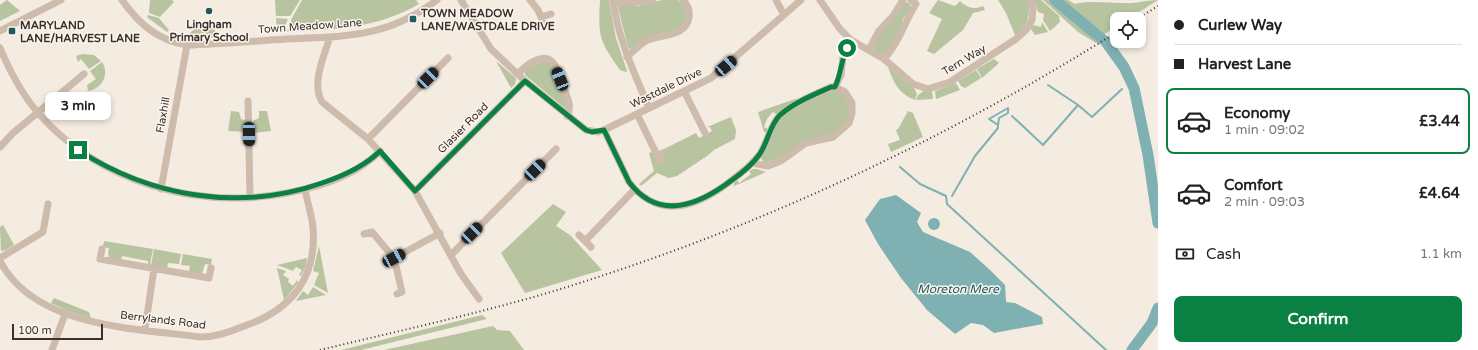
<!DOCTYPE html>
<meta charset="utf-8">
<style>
body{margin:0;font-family:"Varela Round",sans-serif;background:#f6f6f6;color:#222;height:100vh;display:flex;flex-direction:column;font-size:15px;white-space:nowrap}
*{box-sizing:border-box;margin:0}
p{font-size:13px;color:#767676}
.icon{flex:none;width:22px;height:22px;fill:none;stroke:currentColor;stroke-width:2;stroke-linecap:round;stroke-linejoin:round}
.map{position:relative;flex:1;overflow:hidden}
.details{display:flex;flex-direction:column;background:#fff;width:320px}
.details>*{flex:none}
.guide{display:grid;align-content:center;height:88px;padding:0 16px;background:#fff}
.tools{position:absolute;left:1110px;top:12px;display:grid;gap:8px}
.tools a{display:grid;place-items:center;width:36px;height:36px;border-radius:8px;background:#fff;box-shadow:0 2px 6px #0003;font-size:20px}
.scale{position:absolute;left:12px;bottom:10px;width:91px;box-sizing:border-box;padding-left:4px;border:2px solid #3b302b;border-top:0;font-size:11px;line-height:14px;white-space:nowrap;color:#3b302b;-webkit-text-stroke:3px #fbf5ee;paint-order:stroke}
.end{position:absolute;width:18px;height:18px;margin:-9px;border:5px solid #0b8043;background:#fff;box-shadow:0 0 0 2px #fff}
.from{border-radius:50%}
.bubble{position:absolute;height:28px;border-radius:8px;background:#fff;box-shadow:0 2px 6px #0003;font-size:13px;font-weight:700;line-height:28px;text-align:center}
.car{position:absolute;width:12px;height:24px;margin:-12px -6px;border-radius:5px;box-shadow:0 0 3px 1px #0007;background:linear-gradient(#222 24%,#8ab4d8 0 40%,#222 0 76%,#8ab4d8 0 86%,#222 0)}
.guide b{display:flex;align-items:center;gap:14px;height:38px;font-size:15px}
.guide b+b{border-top:1px solid #e0e0e0}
.guide i{width:10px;height:10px;background:#222}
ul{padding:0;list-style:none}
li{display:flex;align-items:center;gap:12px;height:66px;margin:0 8px 6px;padding:0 8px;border:2px solid transparent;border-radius:8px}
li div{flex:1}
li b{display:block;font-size:15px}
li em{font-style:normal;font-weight:700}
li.current{border-color:#0b8043}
li>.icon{width:36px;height:36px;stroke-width:1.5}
.pay{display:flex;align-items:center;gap:10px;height:44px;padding:0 16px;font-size:15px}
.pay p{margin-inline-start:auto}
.cta{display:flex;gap:8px;margin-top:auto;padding:8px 16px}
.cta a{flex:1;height:46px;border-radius:8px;background:#0b8043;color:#fff;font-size:16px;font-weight:700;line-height:46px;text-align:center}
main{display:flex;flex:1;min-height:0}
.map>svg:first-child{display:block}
.green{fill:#b8c4a0}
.water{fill:#7fb0b2}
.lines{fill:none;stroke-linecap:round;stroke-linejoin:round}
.stream{stroke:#7fb0b2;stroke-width:2}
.river{stroke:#7fb0b2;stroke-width:11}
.minor{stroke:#cdbbac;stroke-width:7}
.rail{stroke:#3b302b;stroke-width:2;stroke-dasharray:1 3;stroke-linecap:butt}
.route{stroke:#0b8043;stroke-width:5}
.poi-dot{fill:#1f5a5e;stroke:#fbf5ee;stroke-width:1.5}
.labels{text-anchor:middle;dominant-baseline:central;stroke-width:3;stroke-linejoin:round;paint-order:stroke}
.poi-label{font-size:11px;font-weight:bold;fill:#3b302b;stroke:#fbf5ee;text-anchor:start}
.street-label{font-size:11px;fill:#3b302b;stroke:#fbf5ee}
.water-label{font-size:12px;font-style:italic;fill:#1f5a5e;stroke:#fbf5ee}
</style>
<main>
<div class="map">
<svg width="1158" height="350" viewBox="0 0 1158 350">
<rect width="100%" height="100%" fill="#f4ebe1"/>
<path class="green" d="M7,0l13,11 -20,10v-16z
M150,0h22l2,2 -14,15 -11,-4z
M275,0h25l-10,16h-14z
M302,0h114l3,4c-43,25 -84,25 -132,28l5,-14z
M600,0h9l7,38 11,33 -1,1 -6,-2c-21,-30 -22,-33 -20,-70z
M662,0h16c9,6 12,18 3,26 -5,6 -42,20 -51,23l-2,-2 -10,-39 1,-3 19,1z
M938,0l17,6 5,-5c7,7 14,9 23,5l2,4 -12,3 -10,17 -29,24 -7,-3 15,-32 -13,-6z
M998,0h30c3,13 0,28 -13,35l-9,-22z
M1034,0h7l18,16 1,6 -10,9 -7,-11 1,-6 -6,-2z
M1043,0h25l7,4c14,-4 34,-1 49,-1 12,1 23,-3 34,-3l-30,19h-11v7l-17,11 2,2 -6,4 -18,-11z
M907,2l3,2 1,4 -8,11 -3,13 -15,22 -3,1 -8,-4 -1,-5 9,-17 22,-26z
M148,15l11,3 10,12 -2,2 -20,-15z
M276,18l12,1 -6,13h-5z
M1042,22l6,10 -13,3 -5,-7 4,-3 7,2z
M215,27v11h-30l10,-10z
M82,54l12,1 7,6 -12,8 -8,-10 -3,3 -2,-6z
M994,59l5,4 -17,15 -5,-9z
M496,61l20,17 -1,6 -4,4z
M544,61l5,1 3,5 16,39 -1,4 -42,-35v-3l3,-5z
M102,62c8,12 0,27 -14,29l-1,-6 9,-6 -6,-8z
M888,67l21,18 5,3 3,6 -2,6c-17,-7 -21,-17 -27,-33z
M976,70l5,8 -16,10 -4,-2 -3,-5z
M956,83l4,7 -24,9 -1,-8z
M833,90c5,0 12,5 15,10 4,10 0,21 -7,28 -7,6 -70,36 -77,35l-3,-5c5,-11 9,-22 14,-32 12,-19 39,-28 58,-36z
M924,91h8l1,8 -17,1 2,-5z
M798,98l-21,17 -4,-3 -6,7 -3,8 4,2 -1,3h-3l-6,-20z
M231,111l8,1 2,7 4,1v12l-17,-1z
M259,111h8l4,20 -18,2v-12l6,-3z
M908,111l5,2 10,24 -32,15 -3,-8 12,-4 -4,-10 2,-1z
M731,117l5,13 -1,9 -21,11 -7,6 -30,20 -8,2 -12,-5 -16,13 -2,-2 15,-13 -5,-18 3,-1 10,5 6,-4 -2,-5 30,-15 3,5 13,-7 -2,-4h-3z
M753,169h4l9,3 -32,14v-3l3,-3 2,3 12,-9 -2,-3z
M553,204l13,8 -10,14 14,9 32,35 -77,23 -24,-40z
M3,225l11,20 -8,5 -5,1 -1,-24z
M104,241l49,8 -3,16h-2v-4l-26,-5 -1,5 -11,-2 -2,-5 1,-6 -6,-1z
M319,246l9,47 -14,-8 5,-12 -6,-2z
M154,249l27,5 -2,10 -11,-1 -1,5 -16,-2z
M183,254l29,5 -1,6 -6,-1 -3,10 -13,-2 1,-6 -9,-1z
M307,258l-1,8 -5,10 -2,-1 3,-5 -6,-3 -3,4 -16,-6z
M277,268l9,3 -3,4 6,4 -1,3 5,4 4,-6 1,3 -14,17z
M313,287l13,8 -30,6 7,-10 5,4z
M54,298l35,14 2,6 -23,-7 -17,-8z
M482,315l5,4 -126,31h-20z
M493,326l4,4 13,1 14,19h-140z"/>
<path class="water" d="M896,195l25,18 -4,9 6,10 47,20 20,18 15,15 1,17 9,1 27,14 1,7 -49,9 -11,-8 -12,-2 -16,11 -28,-24 -26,-32 -23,-34 -13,-24 15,-21z
M928 224a6 6 0 1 1 12 0a6 6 0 1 1-12 0Z"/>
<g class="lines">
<path class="stream" d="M1078,105l14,12 30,-28
M1012,116l31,29 35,-40 -30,-20
M900,167l20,17 26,12 1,8 159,146
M952,196l23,-40 23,-28v-3l-9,-6 19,-11v5l-9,5 -1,7"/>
<path class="river" d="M1055,0l47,39
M1106,42l18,25 10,21 14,67 10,68
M1132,350l20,-27 6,-15"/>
<path class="minor" d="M122,0c17,24 35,40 65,45 33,-1 67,-4 100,-6 60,-3 100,-1 150,-39
M461,0l30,49 34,32 61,49 12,2 6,-2 107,-52 90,-78
M530,0l8,10 6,14
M613,0c5,39 21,72 36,108
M776,0l8,15
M820,0l20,29 11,11 33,19 29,25 15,5 22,-7 66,-43 10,-9 6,-10 1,-11 -2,-9
M613,2l17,1 23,-3
M541,17l10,-3
M0,31l61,-31
M330,37c-6,19 -19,47 -8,65l46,37 47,52 46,83 18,25
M0,48c10,24 22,46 38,65 62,70 159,97 249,80 32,-6 70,-18 93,-42
M869,49l10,-18 14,-15 10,-16
M627,57c6,-6 12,-12 19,-16 14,-7 41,-4 43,-24 1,-7 -2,-13 -6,-17
M884,59c15,-16 20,-36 32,-55l-5,-4
M518,74c7,-8 26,-24 36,-10 4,6 6,14 8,20 4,11 11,21 5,32
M684,91l21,42
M248,101l2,97
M637,114l23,47
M604,130l25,52c30,40 70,24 103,-2 10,-8 20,-15 27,-25 9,-12 10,-29 21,-40 15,-13 33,-20 51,-28h4l6,-12 2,-19 8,-16
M368,139l80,-81
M0,147l13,-14 71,-59
M657,156l8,-4
M752,163l16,3 13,-5 25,-18 27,-6 16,-14 3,-10v-10l-7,-11 -10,-5
M161,189l26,-144
M415,191l110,-110
M364,234l8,-2 22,26 8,34 -5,2
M579,235l12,12
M586,240l49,-51
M102,249l-2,10 109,19 2,-10
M451,255l105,-106
M0,258l43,-26 5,-28
M394,258l46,-25
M0,261c35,67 135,67 200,76 18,0 31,-6 47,-12 45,-16 70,-48 66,-97 -1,-13 -6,-26 -8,-39
M145,329l9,-60
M52,350l13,-36"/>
<path class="rail" d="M1137,19l21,-13
M320,350c90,-22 181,-41 269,-70 186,-60 362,-144 528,-248"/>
</g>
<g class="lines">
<path class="route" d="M78,150c73,47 161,62 244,33 21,-7 42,-16 58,-32l35,40 110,-110 61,49 6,2 12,-2 25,52c30,40 70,23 103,-2 10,-7 20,-15 27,-25 9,-12 10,-29 21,-40 15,-13 33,-20 51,-28h4c6,-13 6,-26 12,-39"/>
</g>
<g class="poi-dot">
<circle cx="209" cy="11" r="4"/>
<rect x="409" y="15" width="8" height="8" rx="2"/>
<rect x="8" y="27" width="8" height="8" rx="2"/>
</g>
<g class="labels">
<g class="poi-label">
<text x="421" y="13">TOWN MEADOW<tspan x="421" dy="13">LANE/WASTDALE DRIVE</tspan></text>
<text x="209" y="24" text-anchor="middle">Lingham<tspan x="209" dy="13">Primary School</tspan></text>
<text x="20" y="25">MARYLAND<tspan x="20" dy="13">LANE/HARVEST LANE</tspan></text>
</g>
<g class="street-label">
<text transform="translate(310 26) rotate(-4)">Town Meadow Lane</text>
<text transform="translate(964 60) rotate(-31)">Tern Way</text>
<text transform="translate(666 88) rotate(-26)">Wastdale Drive</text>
<text transform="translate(163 115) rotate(-80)">Flaxhill</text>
<text transform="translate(463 128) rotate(-45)">Glasier Road</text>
<text transform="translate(163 320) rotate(7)">Berrylands Road</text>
</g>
<g class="water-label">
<text x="958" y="289">Moreton Mere</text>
</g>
</g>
</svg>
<div class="tools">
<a><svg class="icon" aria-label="locate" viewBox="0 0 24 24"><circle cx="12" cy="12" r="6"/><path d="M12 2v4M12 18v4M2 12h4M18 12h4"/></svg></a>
</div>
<div class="scale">100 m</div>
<i class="end from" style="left:847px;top:48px"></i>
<i class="end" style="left:78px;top:150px"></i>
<div class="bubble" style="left:45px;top:92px;width:66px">3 min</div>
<i class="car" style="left:726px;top:66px;rotate:49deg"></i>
<i class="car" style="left:428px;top:78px;rotate:45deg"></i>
<i class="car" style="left:560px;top:79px;rotate:338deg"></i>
<i class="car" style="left:249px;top:134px;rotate:179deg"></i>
<i class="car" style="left:535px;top:170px;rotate:45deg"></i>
<i class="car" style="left:472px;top:233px;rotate:45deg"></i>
<i class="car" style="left:394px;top:258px;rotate:62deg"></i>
</div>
<section class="details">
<div class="guide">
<b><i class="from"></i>Curlew Way</b>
<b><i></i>Harvest Lane</b>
</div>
<ul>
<li class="current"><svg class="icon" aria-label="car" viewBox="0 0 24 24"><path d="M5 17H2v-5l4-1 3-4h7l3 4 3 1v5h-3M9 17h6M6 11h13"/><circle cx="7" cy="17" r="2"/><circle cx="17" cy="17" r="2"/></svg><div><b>Economy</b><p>1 min · 09:02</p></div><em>£3.44</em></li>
<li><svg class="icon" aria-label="car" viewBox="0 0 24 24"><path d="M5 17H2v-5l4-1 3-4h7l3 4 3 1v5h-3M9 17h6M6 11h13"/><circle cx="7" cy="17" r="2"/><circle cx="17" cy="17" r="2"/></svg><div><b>Comfort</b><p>2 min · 09:03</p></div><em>£4.64</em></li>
</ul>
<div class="pay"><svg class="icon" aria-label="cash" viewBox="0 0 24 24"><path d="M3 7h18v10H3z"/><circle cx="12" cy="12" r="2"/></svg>Cash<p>1.1 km</p></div>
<div class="cta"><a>Confirm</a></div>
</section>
</main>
